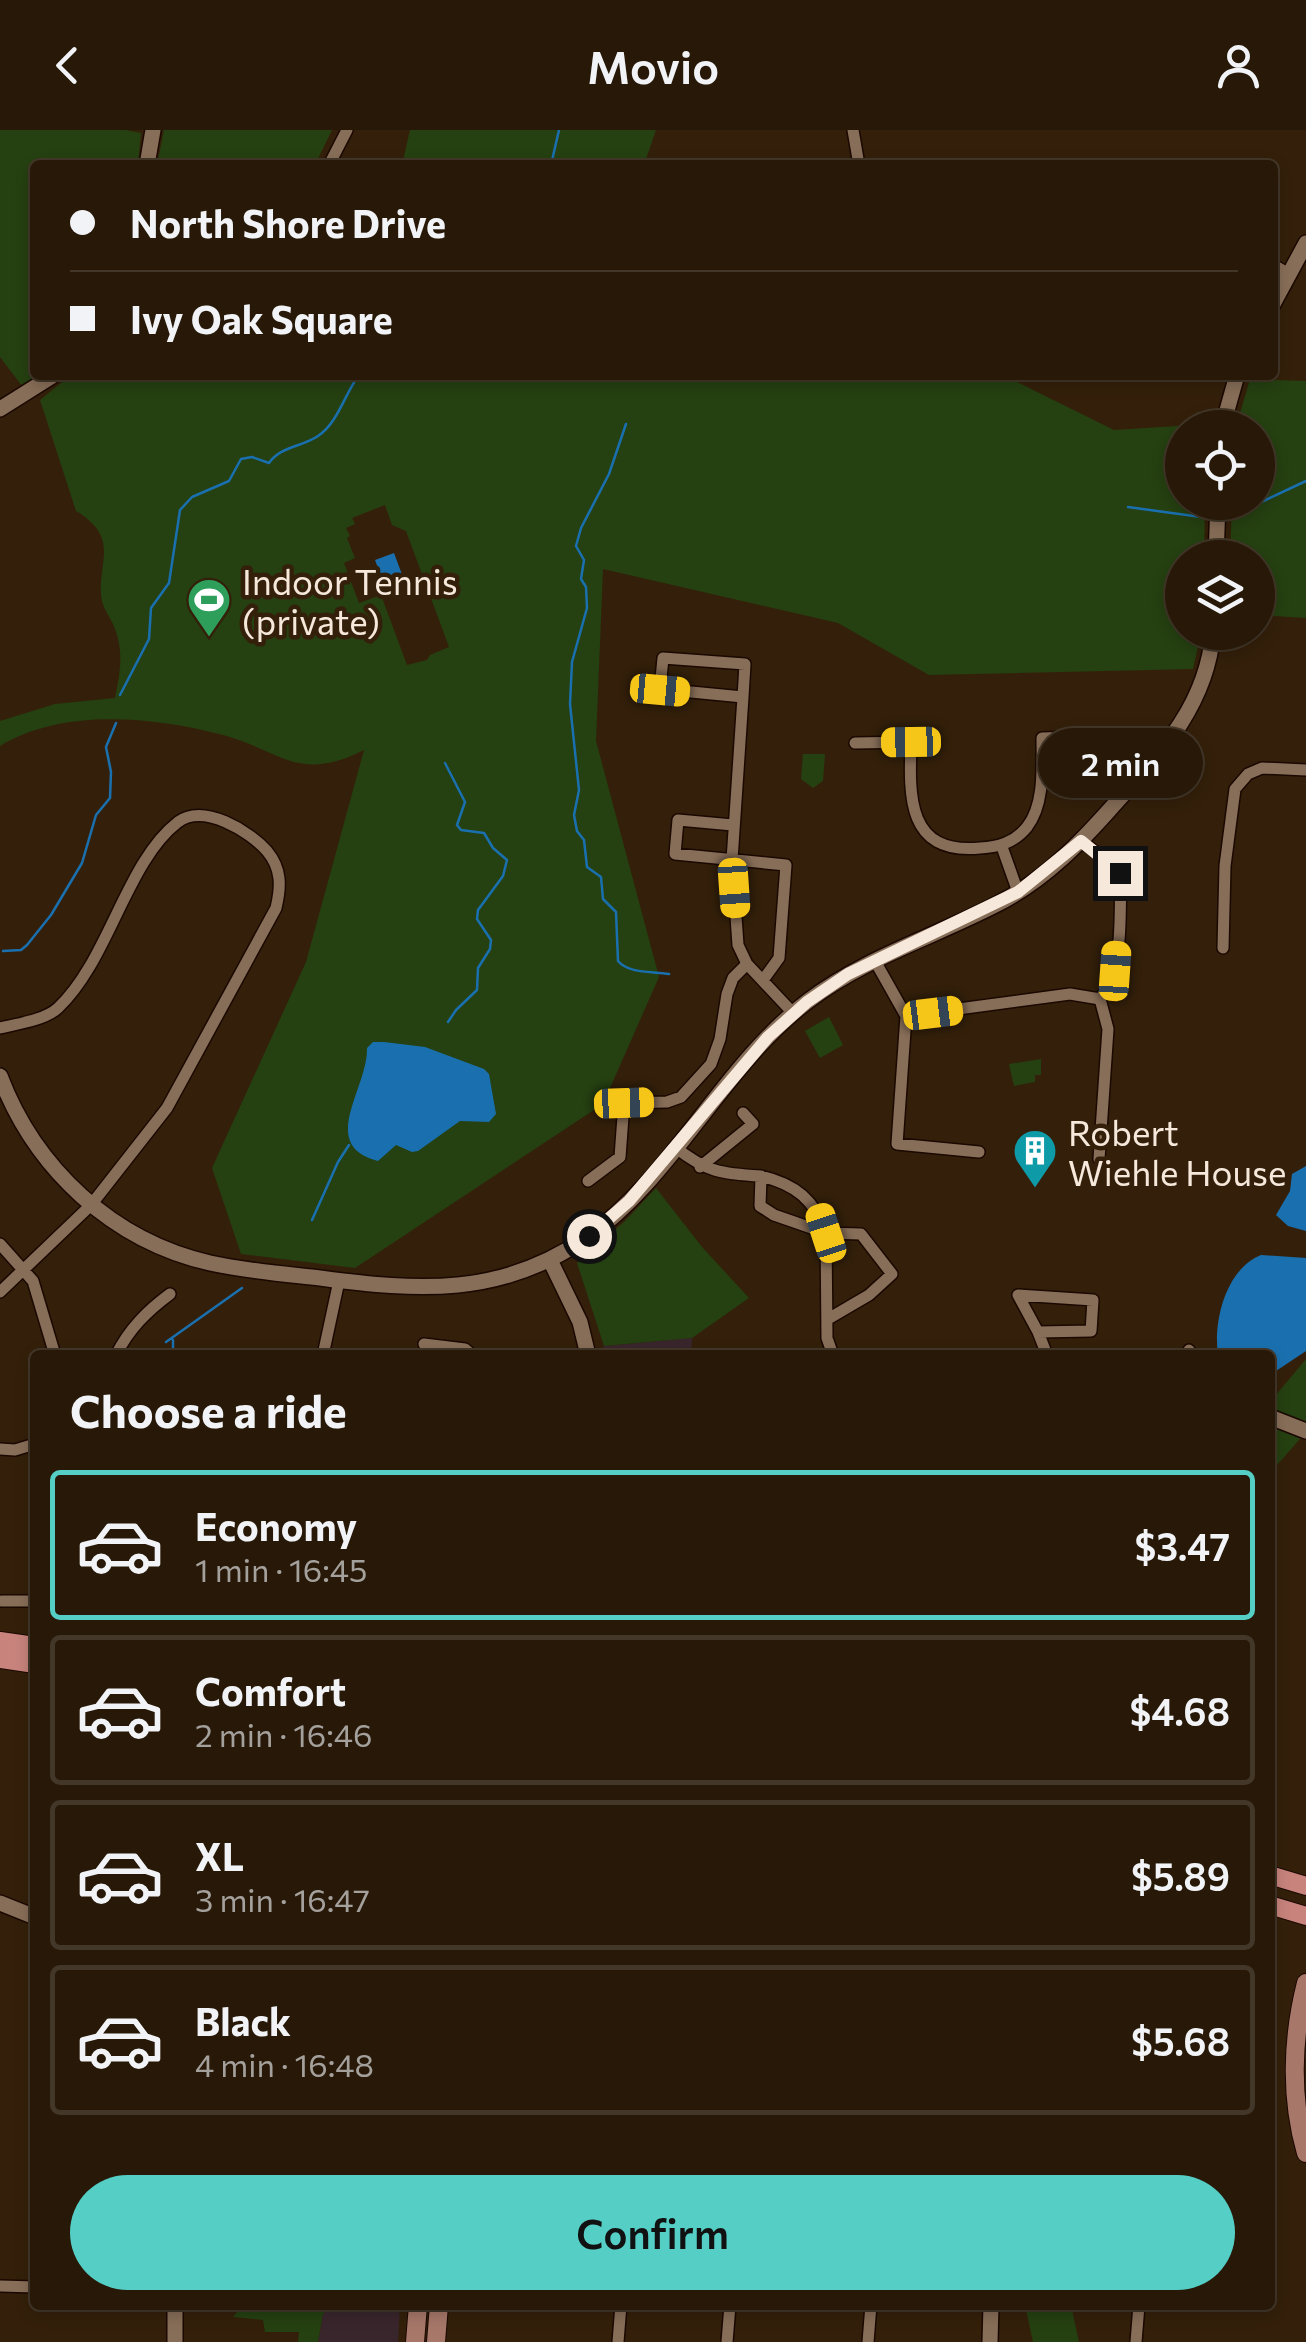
<!DOCTYPE html>
<meta charset="utf-8">
<style>
body{margin:0;font-family:Commissioner,sans-serif;background:#332516;color:#f1f3f6;height:100vh;display:flex;flex-direction:column;font-size:38px;white-space:nowrap}
*{box-sizing:border-box;margin:0}
p{font-size:32px;color:#a4a09c}
.icon{flex:none;width:55px;height:55px;fill:none;stroke:currentColor;stroke-width:2;stroke-linecap:round;stroke-linejoin:round}
.map{position:relative;flex:1;overflow:hidden}
.side{position:absolute;left:30px;top:1220px;width:1245px;height:960px;display:flex;flex-direction:column;background:#271808;border-radius:10px;box-shadow:0 5px 15px #0003,0 0 0 2px #433729}
.side>*{flex:none}
.top-card{position:absolute;left:30px;top:30px;width:1248px;height:220px;border-radius:10px;box-shadow:0 5px 15px #0003,0 0 0 2px #433729;display:grid;align-content:center;height:220px;padding:0 40px;background:#271808}
.fabs{position:absolute;left:1165px;top:280px;display:grid;gap:20px}
.fabs a{display:grid;place-items:center;width:110px;height:110px;border-radius:50%;background:#271808;box-shadow:0 5px 15px #0003,0 0 0 2px #433729;font-size:50px}
.end{position:absolute;width:45px;height:45px;margin:-22px;border:12px solid #f6e8db;background:#111;box-shadow:0 0 0 5px #111}
.from{border-radius:50%}
.bubble{position:absolute;height:70px;border-radius:35px;background:#271808;box-shadow:0 5px 15px #0003,0 0 0 2px #433729;font-size:32px;font-weight:600;line-height:70px;text-align:center}
.car{position:absolute;width:30px;height:60px;margin:-30px -15px;border-radius:12px;box-shadow:0 0 8px 2px #0007;background:linear-gradient(#f5c518 24%,#345 0 40%,#f5c518 0 76%,#345 0 86%,#f5c518 0)}
.top-card b{display:flex;align-items:center;gap:35px;height:95px;font-size:38px}
.top-card b+b{border-top:2px solid #433729}
.top-card i{width:25px;height:25px;background:#f1f3f6}
ul{padding:0;list-style:none}
li{display:flex;align-items:center;gap:30px;height:150px;margin:0 20px 15px;padding:0 20px;border:5px solid #433729;border-radius:10px}
li div{flex:1}
li b{display:block;font-size:38px}
li em{font-style:normal;font-weight:600}
li.on{border-color:#55cec6}
li>.icon{width:90px;height:90px;stroke-width:1.5}
h2{padding:0 40px;font-size:45px;line-height:120px}
.cta{display:flex;gap:20px;margin-top:auto;padding:20px 40px}
.cta a{flex:1;height:115px;border-radius:60px;background:#55cec6;color:#111;font-size:40px;font-weight:600;line-height:115px;text-align:center}
header{display:flex;justify-content:space-between;align-items:center;height:130px;padding:0 40px;background:#271808;font-size:45px;font-weight:600}
.map>svg:first-child{display:block}
.education{fill:#39262c}
.green{fill:#254011;fill-rule:evenodd}
.water{fill:#1a70af}
.lines{fill:none;stroke-linecap:round;stroke-linejoin:round}
.stream{stroke:#1a70af;stroke-width:2.5}
.minor-casing{stroke:#1b0800;stroke-width:14}
.tertiary-casing{stroke:#1b0800;stroke-width:18}
.secondary-casing{stroke:#1b0800;stroke-width:20}
.primary-casing{stroke:#1b0800;stroke-width:20}
.minor{stroke:#876e58;stroke-width:11}
.tertiary{stroke:#876e58;stroke-width:15}
.secondary{stroke:#a7786a;stroke-width:18}
.primary{stroke:#c7837c;stroke-width:18}
.route{stroke:#f6e8db;stroke-width:12}
.labels{text-anchor:middle;dominant-baseline:central;stroke-width:9;stroke-linejoin:round;paint-order:stroke}
.poi-label{font-size:35px;fill:#f6e8db;stroke:#34200a;text-anchor:start}
</style>
<header><svg class="icon" aria-label="back" viewBox="0 0 24 24"><path d="M15 5l-7 7 7 7"/></svg>Movio<svg class="icon" aria-label="person" viewBox="0 0 24 24"><circle cx="12" cy="8" r="4"/><path d="M4 21q1-7 8-7t8 7"/></svg></header>
<div class="map">
<svg width="1306" height="2212" viewBox="0 0 1306 2212">
<rect width="100%" height="100%" fill="#34200a"/>
<path class="education" d="M692,1208l-1,17h-88l1,-9z
M332,2175h68l-2,37h-80l5,-28z"/>
<path class="green" d="M0,0h126l15,3 -3,32h-103v210h6l-19,11 -22,-29z
M164,0h168l-17,35h-158z
M410,0h246l-12,35h-242z
M71,245h932l111,55 96,-6 -1,3 -27,1v74l23,1 -1,54 -22,1v74l19,1 -8,36 -264,6 -91,-52 -235,-54 -7,172 63,236 -56,127 -248,164 -114,-14 -29,-86 94,-206 58,-212c-67,34 -84,-1 -145,-16 -68,-17 -156,-26 -219,12v-25l55,-17 60,-6c5,-25 9,-44 0,-69 -3,-9 -11,-19 -13,-28 -7,-36 21,-62 -26,-90l-36,-111zM385,375l7,20 14,6 43,116 -19,8 -3,5 -20,5 -26,-70 -22,8 -15,-40 11,-5 -8,-20 3,-2 -4,-8 9,-4 -3,-6z
M1250,249l56,2v237l-48,-3v-57l-28,-1 2,-54 26,-1v-74l-22,-1z
M803,624h22l-2,27 -10,7 -12,-9z
M829,887l14,28 -23,13 -15,-27z
M1041,929v16h-6v7l-21,4 -5,-22z
M656,1058l46,59 47,51 -57,40 -88,8 -27,-83 48,-42z
M1306,1229v73l-36,41v-71z
M243,2175l52,3 6,-3h31l-9,9 -5,28h-20l1,-10h-34l-2,-12 -30,-3z
M1025,2175h46l8,37h-46z"/>
<path class="water" d="M394,423l13,35 -19,7 -13,-35z
M384,912l41,5 59,22 5,5 7,40 -7,8 -29,-1 -42,30 -6,1 -16,-7 -18,16c-61,-16 -10,-72 -11,-113l6,-6z
M1306,1036v65l-18,-5 -12,-11 14,-24 2,-17z
M1261,1125l45,3v93l-36,24v-20h-52c-5,-34 8,-86 43,-100z"/>
<g class="lines">
<path class="stream" d="M551,35l8,-35
M626,294l-17,50 -28,54 -5,18 8,14 -3,19 5,8 1,21 -15,54 -2,42 9,86 -5,25 3,16 7,9 3,27 14,10 2,22 13,13 2,49c11,13 34,10 51,13
M1128,377l73,10
M1238,383l68,-32
M120,565l29,-56 2,-31 18,-25 11,-73 12,-13 37,-16 12,-22 11,-2 17,6c12,-17 33,-16 49,-27 20,-13 27,-43 41,-61
M445,633l20,39 -8,23 4,5 23,3 9,15 14,12 -4,16 -25,34 -1,9 14,21 -1,9 -12,19 -1,22 -21,20 -8,12
M3,821l18,-1 6,-5 24,-30 31,-52 14,-48 14,-17 1,-26 -5,-25 10,-24
M312,1090l26,-58 11,-17
M166,1212l76,-54
M173,1225v-15"/>
<defs>
<path id="minor" d="M853,0l6,35
M329,35l18,-35
M1272,134l17,10
M663,528l82,6 -2,33 -83,-8z
M743,567l-11,163 6,85 9,19 46,49
M855,613l56,-1c-2,55 -4,113 69,106 18,-1 34,-5 47,-21 18,-23 15,-61 15,-89l36,-1
M733,695l-55,-5 -3,34 111,11 -7,93 -16,22
M1081,711l36,27 4,8c-2,39 4,91 -21,123l8,30 -9,130
M1002,717l16,45
M1223,818l2,-82 10,-77 13,-15 14,-6 44,2
M875,831l31,55 -9,128 82,8
M906,886l164,-22 30,5
M0,898c17,-4 45,-8 58,-20 51,-48 68,-146 120,-186 26,-19 71,9 89,29 15,18 14,36 9,57l-109,200 -76,97 -91,87
M675,1017c31,25 47,27 86,29l-1,30 14,9 52,18 1,105 6,17
M700,1037l53,-43 -10,-11
M761,1046c34,8 54,24 65,57l35,1 31,40 -23,21 -41,24
M588,1051l32,-24 4,-54 43,-1 14,-5 30,-33 9,-25 7,-45 6,-16 14,-14
M0,1114l33,37 22,74
M1018,1165l75,5 -2,31 -53,1z
M1038,1202l9,23
M424,1214l41,5 7,6
M82,1225h7
M116,1225c13,-26 31,-44 54,-61
M323,1225l16,-74
M1187,1225l2,-5
M0,1319l15,1 20,-6
M2,1471h33
M0,2156l35,1
M618,2212l3,-37
M727,2212l3,-37
M868,2212l3,-37
M1136,2212l3,-37"/>
<path id="tertiary" d="M147,35l6,-35
M1272,176l34,-63
M0,279l54,-34
M1222,298l15,-53
M1216,428l2,-56
M0,946c35,93 113,165 210,187 36,8 74,11 110,15 99,13 180,19 266,-40 87,-60 137,-173 222,-237 59,-45 132,-66 197,-101 43,-24 75,-57 107,-93 47,-52 95,-101 101,-175
M550,1130l30,62 8,33
M1270,1287l36,14
M0,1773l35,14
M175,2175v37
M990,2212l1,-37"/>
<path id="secondary" d="M1306,1853c-14,55 -16,115 0,170
M415,2212l3,-37
M436,2212l3,-37"/>
<path id="primary" d="M0,1511l35,5
M0,1529l35,5
M1270,1745l36,11
M1270,1775l36,11"/>
</defs>
<use href="#minor" class="minor-casing"/>
<use href="#tertiary" class="tertiary-casing"/>
<use href="#secondary" class="secondary-casing"/>
<use href="#primary" class="primary-casing"/>
<use href="#minor" class="minor"/>
<use href="#tertiary" class="tertiary"/>
<use href="#secondary" class="secondary"/>
<use href="#primary" class="primary"/>
</g>
<g class="lines">
<path class="route" d="M589,1106l40,-35 139,-164 39,-35 41,-28 170,-82 63,-51 39,32"/>
</g>
<defs>
<symbol id="stadium-pin" viewBox="-11 -11 22 30"><path d="M0 17L-7.5 6A9.5 9.5 0 1 1 7.5 6Z" fill="#2e9e5b" stroke="#34200a"/><path d="M0-5a6.5 5 0 1 0 0 10a6.5 5 0 1 0 0-10ZM-3.5-1.8h7v3.6h-7Z" fill="#fff"/></symbol>
<symbol id="building-pin" viewBox="-11 -11 22 30"><path d="M0 17L-7.5 6A9.5 9.5 0 1 1 7.5 6Z" fill="#0f9aa8" stroke="#34200a"/><path d="M-4-6H4V6H1V3H-1V6H-4ZM-2.5-4.3h1.7v1.8h-1.7ZM.8-4.3h1.7v1.8H.8ZM-2.5-1h1.7V.8h-1.7ZM.8-1h1.7V.8H.8Z" fill="#fff"/></symbol>
</defs>
<g fill-rule="evenodd">
<use href="#stadium-pin" x="184" y="445" width="50" height="68"/>
<use href="#building-pin" x="1010" y="996" width="50" height="68"/>
</g>
<g class="labels">
<g class="poi-label">
<text x="242" y="450">Indoor Tennis<tspan x="242" dy="40">(private)</tspan></text>
<text x="1068" y="1001">Robert<tspan x="1068" dy="40">Wiehle House</tspan></text>
</g>
</g>
</svg>
<div class="fabs">
<a><svg class="icon" aria-label="locate" viewBox="0 0 24 24"><circle cx="12" cy="12" r="6"/><path d="M12 2v4M12 18v4M2 12h4M18 12h4"/></svg></a>
<a><svg class="icon" aria-label="layers" viewBox="0 0 24 24"><path d="M12 4l9 5-9 5-9-5zM3 14l9 5 9-5"/></svg></a>
</div>
<i class="end from" style="left:589px;top:1106px"></i>
<i class="end" style="left:1120px;top:743px"></i>
<div class="bubble" style="left:1038px;top:598px;width:165px">2 min</div>
<i class="car" style="left:660px;top:560px;rotate:95deg"></i>
<i class="car" style="left:911px;top:612px;rotate:269deg"></i>
<i class="car" style="left:734px;top:758px;rotate:176deg"></i>
<i class="car" style="left:1115px;top:841px;rotate:4deg"></i>
<i class="car" style="left:933px;top:883px;rotate:83deg"></i>
<i class="car" style="left:624px;top:973px;rotate:88deg"></i>
<i class="car" style="left:826px;top:1103px;rotate:342deg"></i>
<div class="top-card">
<b><i class="from"></i>North Shore Drive</b>
<b><i></i>Ivy Oak Square</b>
</div>
<section class="side">
<h2>Choose a ride</h2>
<ul>
<li class="on"><svg class="icon" aria-label="car" viewBox="0 0 24 24"><path d="M5 17H2v-5l4-1 3-4h7l3 4 3 1v5h-3M9 17h6M6 11h13"/><circle cx="7" cy="17" r="2"/><circle cx="17" cy="17" r="2"/></svg><div><b>Economy</b><p>1 min · 16:45</p></div><em>$3.47</em></li>
<li><svg class="icon" aria-label="car" viewBox="0 0 24 24"><path d="M5 17H2v-5l4-1 3-4h7l3 4 3 1v5h-3M9 17h6M6 11h13"/><circle cx="7" cy="17" r="2"/><circle cx="17" cy="17" r="2"/></svg><div><b>Comfort</b><p>2 min · 16:46</p></div><em>$4.68</em></li>
<li><svg class="icon" aria-label="car" viewBox="0 0 24 24"><path d="M5 17H2v-5l4-1 3-4h7l3 4 3 1v5h-3M9 17h6M6 11h13"/><circle cx="7" cy="17" r="2"/><circle cx="17" cy="17" r="2"/></svg><div><b>XL</b><p>3 min · 16:47</p></div><em>$5.89</em></li>
<li><svg class="icon" aria-label="car" viewBox="0 0 24 24"><path d="M5 17H2v-5l4-1 3-4h7l3 4 3 1v5h-3M9 17h6M6 11h13"/><circle cx="7" cy="17" r="2"/><circle cx="17" cy="17" r="2"/></svg><div><b>Black</b><p>4 min · 16:48</p></div><em>$5.68</em></li>
</ul>
<div class="cta"><a>Confirm</a></div>
</section>
</div>
